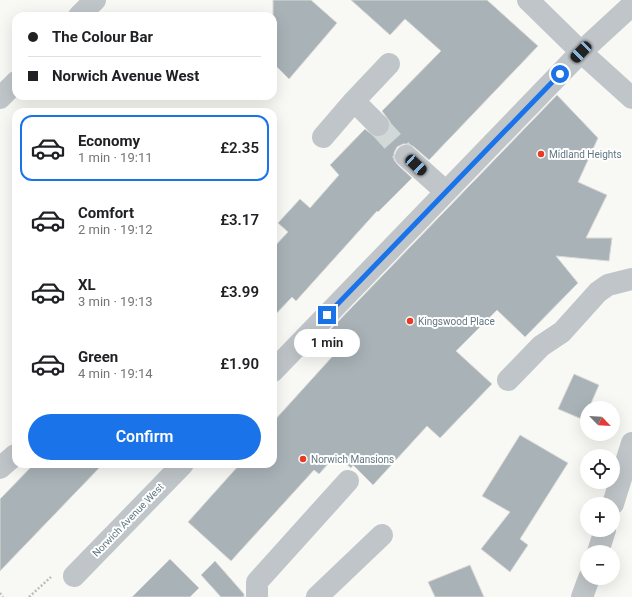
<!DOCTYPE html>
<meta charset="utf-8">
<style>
body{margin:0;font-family:Roboto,sans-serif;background:#f6f6f6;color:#202124;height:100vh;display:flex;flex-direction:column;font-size:15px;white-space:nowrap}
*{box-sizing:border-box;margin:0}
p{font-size:13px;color:#757577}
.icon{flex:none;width:22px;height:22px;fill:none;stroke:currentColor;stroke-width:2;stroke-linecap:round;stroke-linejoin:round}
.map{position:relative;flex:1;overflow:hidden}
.details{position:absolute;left:12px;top:108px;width:265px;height:360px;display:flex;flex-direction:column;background:#fff;border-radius:12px;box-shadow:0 4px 16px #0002}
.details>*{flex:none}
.top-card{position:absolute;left:12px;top:12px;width:265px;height:88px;border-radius:12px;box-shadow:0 4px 16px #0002;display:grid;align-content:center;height:88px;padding:0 16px;background:#fff}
.needle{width:26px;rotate:115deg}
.controls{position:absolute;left:580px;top:401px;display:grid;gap:8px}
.controls a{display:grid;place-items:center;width:40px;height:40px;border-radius:50%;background:#fff;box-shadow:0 4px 16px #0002;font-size:20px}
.end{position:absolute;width:18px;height:18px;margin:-9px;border:5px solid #1a73e8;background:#fff;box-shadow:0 0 0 2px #fff}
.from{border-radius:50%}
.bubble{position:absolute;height:28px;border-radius:14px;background:#fff;box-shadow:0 4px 16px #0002;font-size:13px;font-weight:600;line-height:28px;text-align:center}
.car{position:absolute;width:12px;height:24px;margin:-12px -6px;border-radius:5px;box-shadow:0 0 3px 1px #0007;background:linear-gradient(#222 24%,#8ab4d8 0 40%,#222 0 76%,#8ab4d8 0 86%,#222 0)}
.top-card b{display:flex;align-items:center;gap:14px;height:38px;font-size:15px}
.top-card b+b{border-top:1px solid #e0e0e0}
.top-card i{width:10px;height:10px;background:#202124}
ul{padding:7px 0 0;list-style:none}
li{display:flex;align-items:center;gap:12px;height:66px;margin:0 8px 6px;padding:0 8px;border:2px solid transparent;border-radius:12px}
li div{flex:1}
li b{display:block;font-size:15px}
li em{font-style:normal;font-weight:600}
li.active{border-color:#1a73e8}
li>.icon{width:36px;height:36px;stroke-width:1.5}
.cta{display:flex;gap:8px;margin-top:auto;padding:8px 16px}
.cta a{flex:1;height:46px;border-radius:24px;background:#1a73e8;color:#fff;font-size:16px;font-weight:600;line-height:46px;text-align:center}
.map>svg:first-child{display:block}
.building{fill:#a8b2b7;stroke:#dad9d7}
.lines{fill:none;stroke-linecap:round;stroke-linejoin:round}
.minor-tunnel{stroke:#d2d8d8;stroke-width:22;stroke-dasharray:22 11;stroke-linecap:butt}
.path{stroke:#b9bec0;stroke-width:2.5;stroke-dasharray:2 2;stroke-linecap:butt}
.minor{stroke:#bfc5c8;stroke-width:22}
.route{stroke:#1a73e8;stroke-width:5}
.poi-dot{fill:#e73b26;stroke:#fff;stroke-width:1.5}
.labels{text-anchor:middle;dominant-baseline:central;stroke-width:4;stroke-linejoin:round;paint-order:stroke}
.poi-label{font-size:10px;fill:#627781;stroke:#fff;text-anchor:start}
.street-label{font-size:10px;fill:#627781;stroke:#fff}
</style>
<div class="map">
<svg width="632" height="597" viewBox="0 0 632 597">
<rect width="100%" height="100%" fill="#f8f8f5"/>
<path class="building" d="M273,0h38l26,23 -48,56 -16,-16z
M351,0h136l51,46 -109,114 -15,-13 -5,-3h-6l-6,3 -3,6v7l4,5 14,13 -34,34 -1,-1 -81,90 -4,-4 -19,20v-69l15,-16 -10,-9 22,-24 10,9 29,-33 -9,-10 35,-36 10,8h7l5,-3 3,-6v-6l-8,-11 59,-60 -36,-32 -15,16z
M557,95l41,43 -20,44 29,13 -21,43h26l-3,23 -53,-5 22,27 -53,54 -28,-27 -41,41 36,33 -52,54 -13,-12 -54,59 -20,-20 -2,3 -15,-13 -17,19 -5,-4 -83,91 -43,-39 52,-58h33v-42l68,-75 -15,-13z
M574,374l25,11 -10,23h-2v4l-3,8 -26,-11z
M520,435l48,28 -48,76 8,6 -18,27 -29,-23 29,-37 -28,-16z
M34,464h69l-103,107v-72z
M170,559l29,29 -9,9h-58z
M215,561l29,33v3h-23l-20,-22z
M470,565l14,32h-49l-7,-15z"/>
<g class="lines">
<path class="minor-tunnel" d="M378,125l28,31"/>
<path class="path" d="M0,593l3,4
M29,597l22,-20"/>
<path class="minor" d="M528,0l53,52 51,46
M79,16l16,-16
M0,98l16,-16
M378,125l-24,-24 35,-37
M323,137l31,-36
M406,156l40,36
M273,371l308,-319 51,-47
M508,380l33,-34 21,-14 36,-40 10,-7 24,-6
M0,468l15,-13
M613,504l19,-61
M598,552l7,-22
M74,576l109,-112
M257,597v-15l91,-101
M317,597l65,-62
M582,597l7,-19"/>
</g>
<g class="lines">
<path class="route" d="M327,315l233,-241"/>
</g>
<g class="poi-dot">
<circle cx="541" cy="154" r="4"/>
<circle cx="410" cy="321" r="4"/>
<circle cx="303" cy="459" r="4"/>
</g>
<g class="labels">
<g class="poi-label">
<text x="549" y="154">Midland Heights</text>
<text x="418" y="321">Kingswood Place</text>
<text x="311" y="459">Norwich Mansions</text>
</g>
<g class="street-label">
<text transform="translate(128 520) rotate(-46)">Norwich Avenue West</text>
</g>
</g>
</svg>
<div class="controls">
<a><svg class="needle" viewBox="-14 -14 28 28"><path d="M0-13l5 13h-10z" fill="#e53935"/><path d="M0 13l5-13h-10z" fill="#757577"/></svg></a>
<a><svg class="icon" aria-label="locate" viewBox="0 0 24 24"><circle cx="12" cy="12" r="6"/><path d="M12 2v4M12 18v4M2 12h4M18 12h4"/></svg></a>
<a>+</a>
<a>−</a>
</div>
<i class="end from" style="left:560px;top:74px"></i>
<i class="end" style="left:327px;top:315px"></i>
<div class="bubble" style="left:294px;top:329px;width:66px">1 min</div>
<i class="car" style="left:581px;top:52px;rotate:224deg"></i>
<i class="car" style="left:416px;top:165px;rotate:133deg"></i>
<div class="top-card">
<b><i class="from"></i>The Colour Bar</b>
<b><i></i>Norwich Avenue West</b>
</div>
<section class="details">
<ul>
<li class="active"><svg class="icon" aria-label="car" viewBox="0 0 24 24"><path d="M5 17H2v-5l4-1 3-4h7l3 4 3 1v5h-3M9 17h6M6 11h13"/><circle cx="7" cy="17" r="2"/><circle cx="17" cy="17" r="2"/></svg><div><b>Economy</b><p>1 min · 19:11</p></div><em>£2.35</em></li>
<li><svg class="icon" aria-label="car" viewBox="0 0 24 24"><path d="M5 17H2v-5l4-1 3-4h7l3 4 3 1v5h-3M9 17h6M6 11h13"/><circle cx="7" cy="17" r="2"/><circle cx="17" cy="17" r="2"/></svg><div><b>Comfort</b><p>2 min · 19:12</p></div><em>£3.17</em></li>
<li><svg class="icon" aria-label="car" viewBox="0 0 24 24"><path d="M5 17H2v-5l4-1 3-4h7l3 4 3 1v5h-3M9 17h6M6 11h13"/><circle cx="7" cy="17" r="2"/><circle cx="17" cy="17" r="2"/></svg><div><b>XL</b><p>3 min · 19:13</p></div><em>£3.99</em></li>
<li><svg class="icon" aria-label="car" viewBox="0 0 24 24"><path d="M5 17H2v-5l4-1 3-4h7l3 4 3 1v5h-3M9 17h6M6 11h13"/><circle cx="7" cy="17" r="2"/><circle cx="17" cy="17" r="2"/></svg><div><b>Green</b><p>4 min · 19:14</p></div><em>£1.90</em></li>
</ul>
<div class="cta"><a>Confirm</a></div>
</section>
</div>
